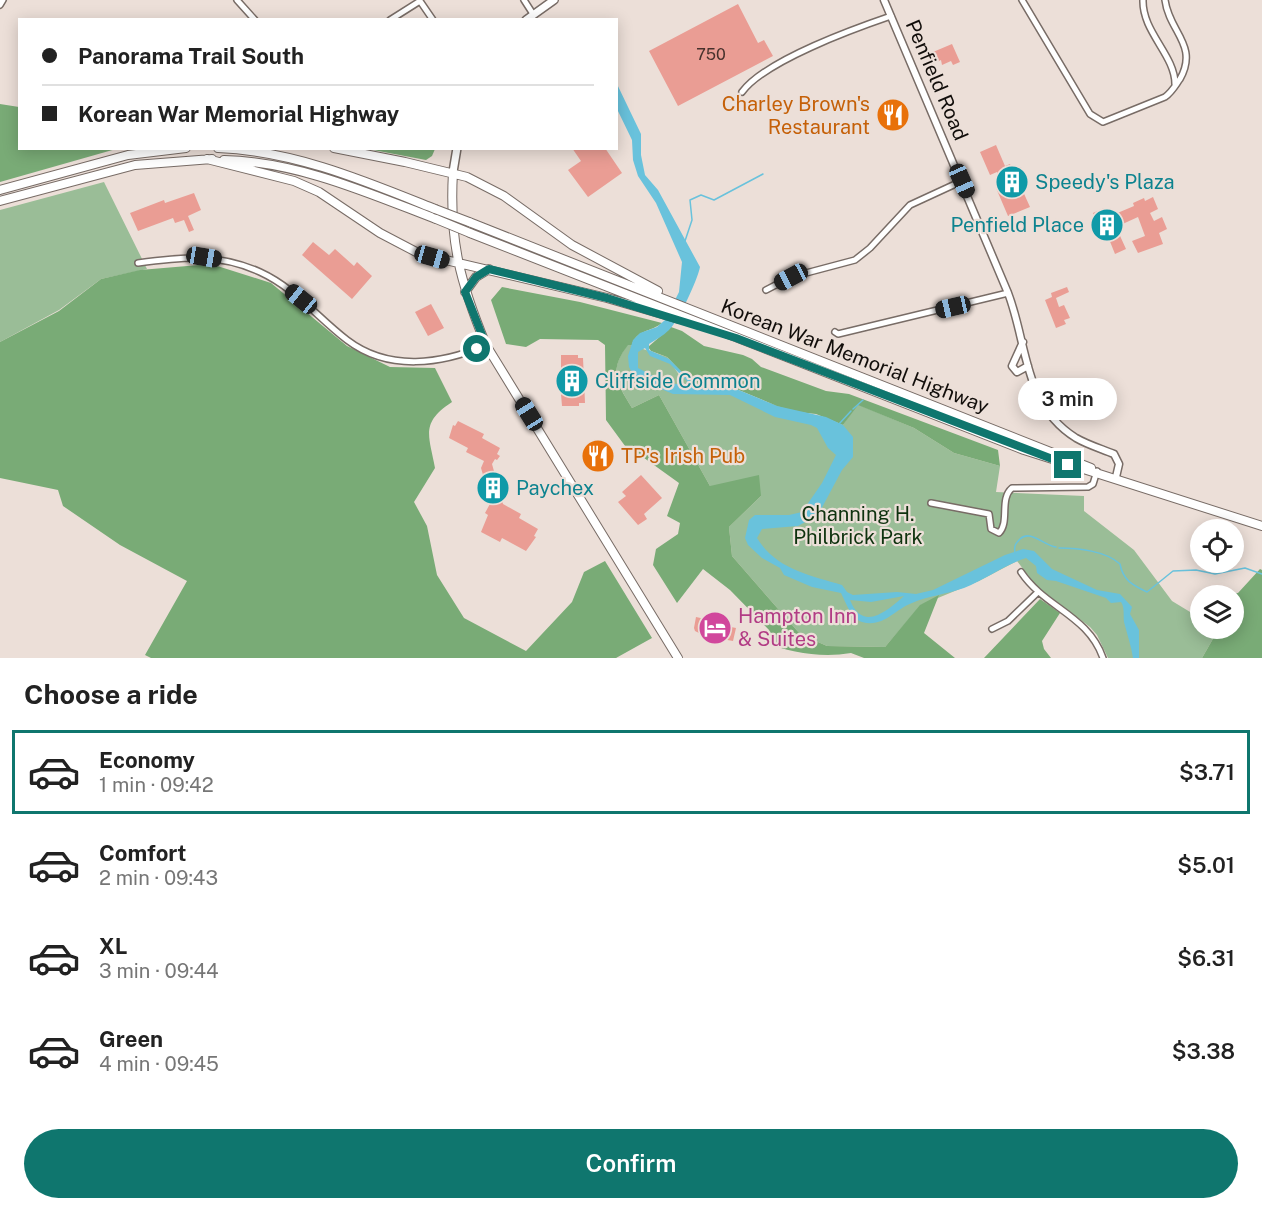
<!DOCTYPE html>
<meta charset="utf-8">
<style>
body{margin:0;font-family:"Public Sans",sans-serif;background:#f6f6f6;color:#222;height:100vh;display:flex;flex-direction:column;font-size:22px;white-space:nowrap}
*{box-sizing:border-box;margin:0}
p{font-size:20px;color:#767676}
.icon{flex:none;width:33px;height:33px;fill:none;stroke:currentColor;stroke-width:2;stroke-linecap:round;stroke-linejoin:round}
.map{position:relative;height:658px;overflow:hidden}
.details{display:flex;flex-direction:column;background:#fff;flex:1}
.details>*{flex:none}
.banner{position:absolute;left:18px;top:18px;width:600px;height:132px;border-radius:0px;box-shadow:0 3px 15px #0003;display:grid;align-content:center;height:132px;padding:0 24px;background:#fff}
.buttons{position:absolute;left:1190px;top:519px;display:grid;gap:12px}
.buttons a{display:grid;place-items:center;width:54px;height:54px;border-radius:50%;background:#fff;box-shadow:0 3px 15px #0003;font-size:30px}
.end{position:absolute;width:27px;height:27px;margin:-14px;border:8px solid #0f766e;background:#fff;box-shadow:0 0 0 3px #fff}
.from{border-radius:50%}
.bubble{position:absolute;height:42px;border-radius:21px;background:#fff;box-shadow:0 3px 15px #0003;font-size:20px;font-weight:600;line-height:42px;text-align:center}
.car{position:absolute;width:18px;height:36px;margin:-18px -9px;border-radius:8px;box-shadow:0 0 4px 2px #0007;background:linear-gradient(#222 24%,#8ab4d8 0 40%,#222 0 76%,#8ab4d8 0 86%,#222 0)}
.banner b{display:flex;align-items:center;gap:21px;height:57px;font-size:22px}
.banner b+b{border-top:2px solid #e0e0e0}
.banner i{width:15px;height:15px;background:#222}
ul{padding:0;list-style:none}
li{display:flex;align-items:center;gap:18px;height:84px;margin:0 12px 9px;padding:0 12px;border:3px solid transparent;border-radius:0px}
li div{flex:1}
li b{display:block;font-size:22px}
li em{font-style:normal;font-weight:600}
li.current{border-color:#0f766e}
li>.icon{width:54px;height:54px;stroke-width:1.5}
h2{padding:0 24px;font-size:27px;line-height:72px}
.button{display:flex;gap:12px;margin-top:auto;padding:12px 24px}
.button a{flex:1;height:69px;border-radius:36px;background:#0f766e;color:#fff;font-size:24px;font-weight:600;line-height:69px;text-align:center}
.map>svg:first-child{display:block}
.green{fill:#9abd97}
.forest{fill:#79ab76}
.water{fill:#69c2dc;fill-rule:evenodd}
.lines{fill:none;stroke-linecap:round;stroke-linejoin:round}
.stream{stroke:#69c2dc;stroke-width:1.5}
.building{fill:#ea9d94}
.minor-casing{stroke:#786c66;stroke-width:8}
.tertiary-casing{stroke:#786c66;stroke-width:9}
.secondary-casing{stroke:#786c66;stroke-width:10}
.primary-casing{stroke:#786c66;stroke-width:10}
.minor{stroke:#fff;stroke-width:5}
.tertiary{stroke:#fff;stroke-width:6}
.secondary{stroke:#fff;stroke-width:7}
.primary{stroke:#fff;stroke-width:8}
.primary-bridge-casing{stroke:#786c66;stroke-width:10;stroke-linecap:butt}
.primary-bridge{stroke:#fff;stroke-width:8}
.route{stroke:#0f766e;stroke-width:8}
.labels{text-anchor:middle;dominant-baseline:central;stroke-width:4.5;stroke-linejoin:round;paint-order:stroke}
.number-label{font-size:16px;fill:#47312c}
.street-label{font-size:20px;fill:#110d0a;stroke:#ecdfd8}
.food-label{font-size:20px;fill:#c56008;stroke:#ecdfd8;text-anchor:end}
.culture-label{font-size:20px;fill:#0d838f;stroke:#ecdfd8;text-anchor:start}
.park-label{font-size:20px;fill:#0e320e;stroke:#ecdfd8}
.hotel-label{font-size:20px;fill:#b23c85;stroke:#ecdfd8;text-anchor:start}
</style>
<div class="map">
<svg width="1262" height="658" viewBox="0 0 1262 658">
<rect width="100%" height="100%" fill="#ecdfd8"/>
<path class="green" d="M104,182l43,87 -46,10 -42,31 -59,32v-132z
M628,344l39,13 13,19 163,49 14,-21 57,24 40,25 46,13 -4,26 88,4v15l50,39 38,51 28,17v10l18,2 -16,28h-94l-11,-23 -7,-8 -53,-40 -20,-26 -38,20 -58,24 -36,42 -58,-1 -27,-12 -68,-78 -3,-29 32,-31 -51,-10 -51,-91 -27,13c-15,-25 -24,-37 -4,-64z"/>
<path class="forest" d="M0,104l19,3 1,41 96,1 -116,33z
M368,149h67l-3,7 -6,4z
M211,264l60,19 76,63 43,21 45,1 17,34c-32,21 -23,33 -17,66l-21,34 13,24 10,49 27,43 62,33 46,-49 12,-30 21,-11 47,77 -36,20h-465l-6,-3 42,-74 -67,-36 -57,-39 -5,-16 -58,-12v-136l59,-31 42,-32 39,-9z
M502,287l78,15 82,21c-11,9 -26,7 -30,22h-4c-20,26 -11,38 4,63l27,-13 51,91 49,-11 2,21 -32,31 3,29 68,78 27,12 58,1 35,-42 19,-10 -15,38 31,25h-91l-13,-5c-29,5 -60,0 -87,-11l5,-12 -39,-40 -27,-21 -26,34 -24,-38 3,-16 22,-15 2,-11 -13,-7 12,-33 -46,-33h-5l-22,-30 -1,-75 -7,-5 -58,-1 -14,8 -20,-3 -15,-44z
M671,327l11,4 22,15 39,9 9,4 9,8 65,24 23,3 149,56 2,16 -46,-13 -40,-25 -56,-23 -15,20 -27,-11 -19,-2 -20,-6 -48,-20 -23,-1 -18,-6 -21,-22 -16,-6 -3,-4z
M1260,569l2,1v88h-60l16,-28 -2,-1 17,-1v-32l-17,-1 22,-2z
M1040,599l20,14 -18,28 2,8 7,9h-67z"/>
<path class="water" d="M616,82l25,52v21l4,20 13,15 42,77c-2,12 -22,55 -31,63 -6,6 -14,10 -20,14v6l20,9 22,22 1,4 37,1 48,20 49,11 17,8 10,12v20l-11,13 -24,45 -20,11 -36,3 -5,9c19,31 52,37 85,47l5,7 6,3 44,-3 19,2 17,-4 72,-35 18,-6 11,2 18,18 45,21 23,4 12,13 -2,7 9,16v28h-6c-2,-13 -6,-24 -9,-36 -1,-7 1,-14 -3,-20l-10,1 -5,-5 -50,-17 -9,-1 -10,-7 -1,-7 -10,-8c-22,7 -40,21 -62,30 -17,6 -36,8 -52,15 -18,7 -29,25 -50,19 -11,-4 -16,-19 -21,-29l-29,-6 -28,-12 -4,-7 -18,-10 -14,-13 -3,-7 4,-18 6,-5h34l13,-3 20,-29 14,-28 -8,-7 -11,-20 -6,-3 -36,-8 -45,-22 -57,-1 -38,-16 -6,-11 -1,-11 5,-16 7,-7 17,-6 8,-7 14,-28 3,-30 -26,-59 -18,-27 -5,-16 -1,-20 -15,-31zM645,348l5,8 20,8 17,17 -1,4 -19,-2 -29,-15v-16zM904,596c-16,14 -41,37 -54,4l21,2z"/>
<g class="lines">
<path class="stream" d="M685,241l7,-21 -2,-20 11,-5 13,5 49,-26
M853,409l10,-9
M839,424l12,-13
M1059,548c19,0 47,3 61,16 3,16 12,21 27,28l26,-21 23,-1 19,4 30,-6 17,6
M1015,553c-1,-7 0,-9 5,-14 11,-10 24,7 36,8"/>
</g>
<path class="building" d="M738,4l20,39 6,-3 9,16 -95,50 -29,-55z
M952,44l8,18 -7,3 -2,-4 -9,4 -1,-5 -4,2 -4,-10z
M897,107l7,9 -18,8 -5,-10z
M996,145l9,21 5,-2 6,15 5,-2 4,8 -4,2 9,20 -22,9 -12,-28 7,-3 -6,-13 -7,3 -10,-23z
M572,148h33l17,25 -34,24 -20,-27 13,-9z
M194,193l7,17 -13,6 6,14 -5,2 -5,-12 -9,3 -2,-5 -35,13 -8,-18 34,-13 1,3z
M1153,197l5,12 -8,4 4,8 8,-4 5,12 -8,4 4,11 -25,9 -6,-12 13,-5 -7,-19 -22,10 10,22 -11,5 -8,-20 -9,1 -4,-11 3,-2 -4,-9 11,-5 4,9 26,-11 -1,-3 11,-5 1,3z
M313,242l16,13 6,-6 19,17 3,-4 15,14 -20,23 -50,-44z
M1067,287l2,5 -13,6 3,9 5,-2 6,13 -6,2 2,4 -10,4 -11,-28 7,-3 -1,-4z
M431,304l13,24 -16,8 -13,-24z
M561,355h17v3h5l2,45h-6v3h-17l-3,-35 2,-1z
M458,421l26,13 -2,4 18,10 -3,6 3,2 -3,4 -2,-1 -3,5 11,40 18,10 -2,4 19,11 -4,7 2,1 -10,14 -24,-13 -2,4 -19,-10 7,-17 -3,-2 6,-11 -10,-34 3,-7 -18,-9 2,-4 -19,-10 4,-13 2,1z
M599,447l7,14 -9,5 -8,-14z
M641,475l21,23 -18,16 3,5 -9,6 -20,-23 8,-6 -4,-4z
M696,617l36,8 -1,2 5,1 -3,13 -28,-5 -10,-5 -1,-3z"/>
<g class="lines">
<defs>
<path id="minor" d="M237,0l18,20
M524,0l9,14
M1022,0l68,114 13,8 62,-25c7,-5 10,-11 15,-18 19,-34 -11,-47 -15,-79
M1143,0c-1,32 32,55 32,84
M0,5l3,-5
M390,20l30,-19 13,19
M742,92c23,-31 111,-63 149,-76
M138,263c45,-6 80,-10 122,9 35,16 57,45 87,68 42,32 95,24 139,5
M766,290l25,-13 64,-17 15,-12 40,-43 52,-24
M835,332l3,2 170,-41
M931,503l58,11 2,15 8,4c11,-11 0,-34 13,-45l76,-1 5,-3 4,-13
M1021,572c24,36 67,43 82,86
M992,629l16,-8 30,-29"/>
<path id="tertiary" d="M884,0l124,293c20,52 15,112 68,145 12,7 26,11 38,16l5,10 -3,13
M1023,342l-11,24 5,6 11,-6"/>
<path id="secondary" d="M526,20l28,-20
M453,172l4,-24"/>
<path id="primary" d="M218,148c77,3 147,33 217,61
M334,148l71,14 62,15 37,19 68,49 86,46
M207,159l87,22 25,11 61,41 40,21 187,44 72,21
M224,160c75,2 144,33 212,59
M453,172c-4,69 7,110 33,173l192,313
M0,190l128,-35 58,-7
M0,201l135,-36 77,-6
M469,222l622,246
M470,233l554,217 238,76
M465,292l11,-15 13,-8"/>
</defs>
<use href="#minor" class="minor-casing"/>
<use href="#tertiary" class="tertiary-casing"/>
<use href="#secondary" class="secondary-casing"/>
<use href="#primary" class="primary-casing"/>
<use href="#minor" class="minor"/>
<use href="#tertiary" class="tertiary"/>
<use href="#secondary" class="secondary"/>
<use href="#primary" class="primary"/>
<defs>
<path id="primary-bridge" d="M435,209l34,13
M436,219l34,14"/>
</defs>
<use href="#primary-bridge" class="primary-bridge-casing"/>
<use href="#primary-bridge" class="primary-bridge"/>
</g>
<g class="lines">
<path class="route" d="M477,349l9,-4 -21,-53 11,-15 13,-8 118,29 129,40 332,127"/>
</g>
<defs>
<symbol id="restaurant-disc" viewBox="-11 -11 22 22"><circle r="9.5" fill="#e8710a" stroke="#ecdfd8"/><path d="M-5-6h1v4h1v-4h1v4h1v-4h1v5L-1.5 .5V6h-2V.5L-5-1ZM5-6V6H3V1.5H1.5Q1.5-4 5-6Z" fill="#fff"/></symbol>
<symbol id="building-disc" viewBox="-11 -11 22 22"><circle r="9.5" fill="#0f9aa8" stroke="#ecdfd8"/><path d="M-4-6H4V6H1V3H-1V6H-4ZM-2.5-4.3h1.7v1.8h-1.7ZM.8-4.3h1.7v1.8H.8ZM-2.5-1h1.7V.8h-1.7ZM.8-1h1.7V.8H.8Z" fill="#fff"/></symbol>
<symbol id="hotel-disc" viewBox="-11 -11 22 22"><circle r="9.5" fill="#d1479c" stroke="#ecdfd8"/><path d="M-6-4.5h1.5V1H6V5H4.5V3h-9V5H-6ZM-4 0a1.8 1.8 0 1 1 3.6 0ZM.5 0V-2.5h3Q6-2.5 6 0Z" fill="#fff"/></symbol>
</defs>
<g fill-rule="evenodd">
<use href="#restaurant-disc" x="874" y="96" width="38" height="38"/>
<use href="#building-disc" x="993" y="163" width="38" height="38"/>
<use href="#building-disc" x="1088" y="206" width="38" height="38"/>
<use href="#building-disc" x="553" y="362" width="38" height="38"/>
<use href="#restaurant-disc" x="579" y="437" width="38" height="38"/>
<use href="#building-disc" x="474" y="469" width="38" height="38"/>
<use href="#hotel-disc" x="696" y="609" width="38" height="38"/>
</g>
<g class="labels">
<g class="number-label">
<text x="711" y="54">750</text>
</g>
<g class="street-label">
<text transform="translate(937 80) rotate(67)">Penfield Road</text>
<text transform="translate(855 356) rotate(21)">Korean War Memorial Highway</text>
</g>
<g class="food-label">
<text x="870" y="104">Charley Brown's<tspan x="870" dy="23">Restaurant</tspan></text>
<text x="621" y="456" text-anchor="start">TP's Irish Pub</text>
</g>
<g class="culture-label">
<text x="1035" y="182">Speedy's Plaza</text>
<text x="1084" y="225" text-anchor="end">Penfield Place</text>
<text x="595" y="381">Cliffside Common</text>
<text x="516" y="488">Paychex</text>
</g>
<g class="park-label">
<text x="858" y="514">Channing H.<tspan x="858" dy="23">Philbrick Park</tspan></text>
</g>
<g class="hotel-label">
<text x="738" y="616">Hampton Inn<tspan x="738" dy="23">&amp; Suites</tspan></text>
</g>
</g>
</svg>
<div class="buttons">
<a><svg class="icon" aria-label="locate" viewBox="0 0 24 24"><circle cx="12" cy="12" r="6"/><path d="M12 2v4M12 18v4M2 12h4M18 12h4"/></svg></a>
<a><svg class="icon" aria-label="layers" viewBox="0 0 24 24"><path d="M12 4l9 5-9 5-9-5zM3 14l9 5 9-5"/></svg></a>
</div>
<i class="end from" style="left:477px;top:349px"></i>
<i class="end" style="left:1068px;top:465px"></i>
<div class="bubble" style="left:1018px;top:378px;width:99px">3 min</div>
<i class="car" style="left:962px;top:181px;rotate:156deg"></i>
<i class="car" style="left:204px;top:257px;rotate:99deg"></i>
<i class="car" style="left:432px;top:257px;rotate:106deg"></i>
<i class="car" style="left:791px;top:277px;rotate:242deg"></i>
<i class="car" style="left:301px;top:299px;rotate:309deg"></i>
<i class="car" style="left:953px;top:307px;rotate:257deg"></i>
<i class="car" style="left:529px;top:414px;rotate:328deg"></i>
<div class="banner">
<b><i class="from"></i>Panorama Trail South</b>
<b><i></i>Korean War Memorial Highway</b>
</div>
</div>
<section class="details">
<h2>Choose a ride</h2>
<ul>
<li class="current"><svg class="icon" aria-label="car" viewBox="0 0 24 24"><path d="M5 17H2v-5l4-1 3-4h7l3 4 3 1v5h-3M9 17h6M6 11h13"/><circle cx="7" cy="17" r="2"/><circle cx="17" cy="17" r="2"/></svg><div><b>Economy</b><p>1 min · 09:42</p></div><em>$3.71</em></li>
<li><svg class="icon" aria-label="car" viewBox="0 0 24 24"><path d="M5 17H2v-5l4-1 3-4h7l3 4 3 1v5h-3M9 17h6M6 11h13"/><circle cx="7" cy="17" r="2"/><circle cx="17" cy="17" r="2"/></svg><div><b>Comfort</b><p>2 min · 09:43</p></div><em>$5.01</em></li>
<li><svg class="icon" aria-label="car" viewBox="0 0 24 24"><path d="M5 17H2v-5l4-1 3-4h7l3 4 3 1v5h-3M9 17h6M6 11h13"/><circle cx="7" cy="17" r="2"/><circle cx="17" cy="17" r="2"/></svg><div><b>XL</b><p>3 min · 09:44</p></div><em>$6.31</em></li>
<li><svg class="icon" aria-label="car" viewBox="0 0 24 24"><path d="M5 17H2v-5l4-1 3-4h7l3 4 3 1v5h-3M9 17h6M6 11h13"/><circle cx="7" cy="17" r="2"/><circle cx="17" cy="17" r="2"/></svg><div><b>Green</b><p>4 min · 09:45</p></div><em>$3.38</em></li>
</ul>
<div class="button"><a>Confirm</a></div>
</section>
